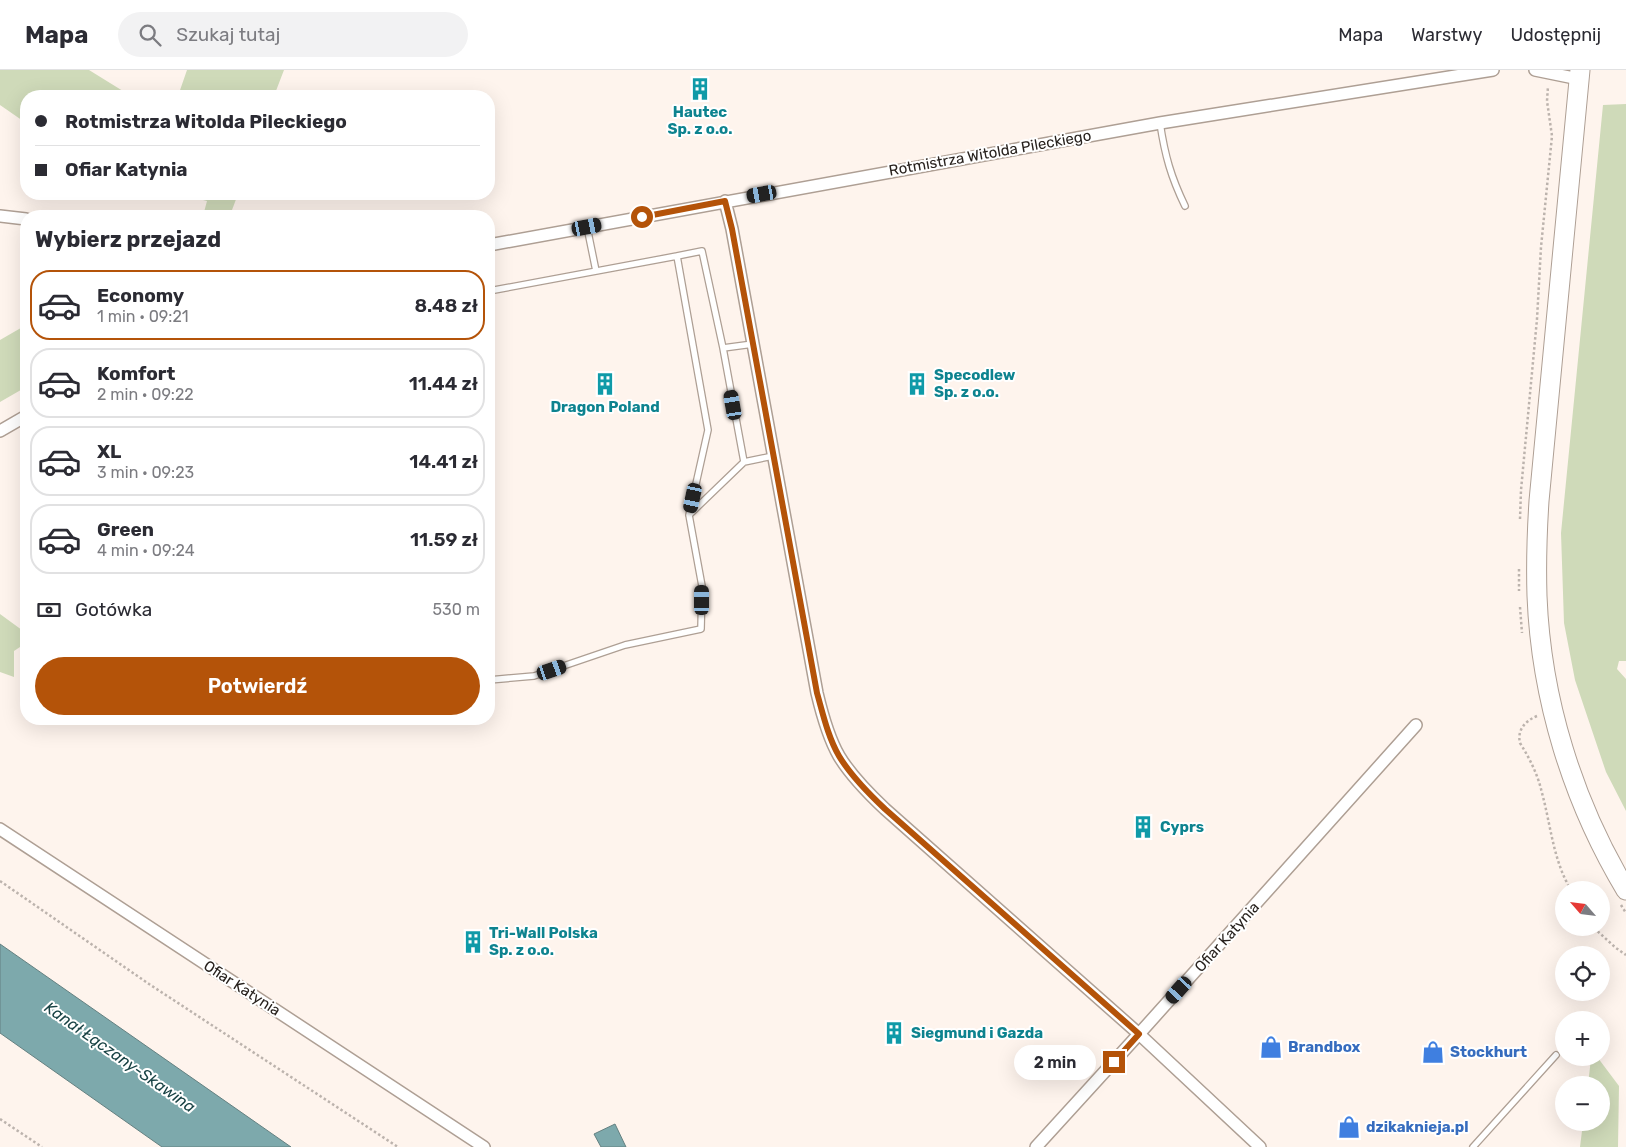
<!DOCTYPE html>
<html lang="pl">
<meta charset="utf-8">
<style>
body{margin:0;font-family:Rubik,sans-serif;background:#f2f2f3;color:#2b2b33;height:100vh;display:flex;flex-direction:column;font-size:19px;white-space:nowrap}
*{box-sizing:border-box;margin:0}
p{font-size:16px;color:#7c7c81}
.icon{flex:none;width:28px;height:28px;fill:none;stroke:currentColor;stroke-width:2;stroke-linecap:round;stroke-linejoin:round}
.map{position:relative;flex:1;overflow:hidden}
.panel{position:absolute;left:20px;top:140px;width:475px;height:515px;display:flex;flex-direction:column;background:#fff;border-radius:20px;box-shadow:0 5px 20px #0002}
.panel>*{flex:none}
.banner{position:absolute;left:20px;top:20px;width:475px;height:110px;border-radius:20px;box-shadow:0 5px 20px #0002;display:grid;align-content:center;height:110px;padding:0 15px;background:#fff}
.needle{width:32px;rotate:298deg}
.controls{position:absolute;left:1555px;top:811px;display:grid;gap:10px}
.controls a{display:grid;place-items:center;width:55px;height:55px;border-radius:50%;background:#fff;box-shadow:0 5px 20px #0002;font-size:25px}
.end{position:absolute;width:22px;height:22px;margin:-11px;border:6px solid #b45309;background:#fff;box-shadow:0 0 0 2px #fff}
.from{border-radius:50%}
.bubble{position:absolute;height:35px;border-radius:18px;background:#fff;box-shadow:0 5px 20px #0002;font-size:16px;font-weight:600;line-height:35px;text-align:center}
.car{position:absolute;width:15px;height:30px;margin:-15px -8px;border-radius:6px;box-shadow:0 0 4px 1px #0007;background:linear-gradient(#222 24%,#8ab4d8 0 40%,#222 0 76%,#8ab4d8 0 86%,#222 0)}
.banner b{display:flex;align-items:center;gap:18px;height:48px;font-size:19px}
.banner b+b{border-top:1px solid #e1e1e2}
.banner i{width:12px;height:12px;background:#2b2b33}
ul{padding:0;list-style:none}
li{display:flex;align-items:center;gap:15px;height:70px;margin:0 10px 8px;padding:0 5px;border:2px solid #e1e1e2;border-radius:20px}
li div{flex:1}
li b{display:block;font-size:19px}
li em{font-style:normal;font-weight:600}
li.selected{border-color:#b45309}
li>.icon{width:45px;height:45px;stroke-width:1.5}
h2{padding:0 15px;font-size:22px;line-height:60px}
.pay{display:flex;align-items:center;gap:12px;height:55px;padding:0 15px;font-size:19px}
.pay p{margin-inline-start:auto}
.primary-button{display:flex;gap:10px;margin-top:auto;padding:10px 15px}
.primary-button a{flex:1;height:58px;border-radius:30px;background:#b45309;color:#fff;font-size:20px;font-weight:600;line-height:58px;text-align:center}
header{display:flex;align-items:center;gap:30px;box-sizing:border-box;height:70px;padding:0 25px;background:#fff;border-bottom:1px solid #e1e1e2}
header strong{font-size:24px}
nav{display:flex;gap:28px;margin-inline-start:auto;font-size:18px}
.search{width:350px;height:45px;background:#f2f2f3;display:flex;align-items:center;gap:12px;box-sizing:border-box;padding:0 18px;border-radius:28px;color:#7c7c81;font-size:19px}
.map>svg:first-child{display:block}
.green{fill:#cfdab9}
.water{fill:#7da9ac;stroke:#648081}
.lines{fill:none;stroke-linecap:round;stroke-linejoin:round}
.lane-casing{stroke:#ae9f94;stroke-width:8}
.street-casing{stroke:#ae9f94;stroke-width:14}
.primary-casing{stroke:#ae9f94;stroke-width:21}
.path{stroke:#bcb3ad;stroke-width:2.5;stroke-dasharray:2.5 2.5;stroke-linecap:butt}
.lane{stroke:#fff;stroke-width:5.5}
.street{stroke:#fff;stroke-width:11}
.primary{stroke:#fff;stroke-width:19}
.route{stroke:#b45309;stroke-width:6}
.labels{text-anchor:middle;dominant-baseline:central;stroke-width:4;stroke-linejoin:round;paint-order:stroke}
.culture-label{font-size:15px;font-weight:bold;fill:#0d838f;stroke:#fff;text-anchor:start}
.street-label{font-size:15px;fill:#28221e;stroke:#fff}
.shop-label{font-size:15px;font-weight:bold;fill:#366cbe;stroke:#fff;text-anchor:start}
.water-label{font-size:16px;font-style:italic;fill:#194345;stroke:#fff}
</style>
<header>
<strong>Mapa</strong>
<div class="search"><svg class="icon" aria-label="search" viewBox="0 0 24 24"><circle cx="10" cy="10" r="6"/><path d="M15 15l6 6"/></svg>Szukaj tutaj</div>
<nav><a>Mapa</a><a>Warstwy</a><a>Udostępnij</a></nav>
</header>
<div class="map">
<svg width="1626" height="1077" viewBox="0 0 1626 1077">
<rect width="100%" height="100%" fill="#fef4ed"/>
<path class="green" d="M0,0h89l42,26h-105v27l-26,-18z
M187,0h97l-10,26h-96z
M1626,34v557h-7l-2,8 9,10v132l-20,-39 -31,-92 -11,-57 -3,-90 42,-428z
M179,124h59l-6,16 3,6h-32l4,-15z
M26,255v62l-26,15v-62z
M0,544l26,19v10l-12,8v26l-14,-5z
M1591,988h7l21,28 -1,61h-38l3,-24 18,-1v-37h-13z"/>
<path class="water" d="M0,874l291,203h-129l-162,-114z
M615,1054l11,23h-25l-7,-13z"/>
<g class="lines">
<defs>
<path id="lane" d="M1160,53c5,33 11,54 25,83
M587,157l9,44
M489,221l188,-35
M744,392l-21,-114 30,-4
M689,445l19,-85 -31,-174 25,-5 21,97
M489,610l45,-4 91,-31 76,-16 1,-43 -13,-71 55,-53 29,-6
M1473,1077l83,-92"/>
<path id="street" d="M1535,0l44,9
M725,131l7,28 85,464c5,21 11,44 22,63 12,20 29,37 46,53l254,225 121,113
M0,146l26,3
M489,175l671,-122 333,-53
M0,361l26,-15
M0,759l484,318
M1036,1077l103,-113 277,-309"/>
<path id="primary" d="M1580,0l-41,431c-2,31 -3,63 -2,95 4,103 36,206 89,294"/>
</defs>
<use href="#lane" class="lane-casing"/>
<use href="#street" class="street-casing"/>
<use href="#primary" class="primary-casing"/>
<path class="path" d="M1520,449l1,-29 16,-171 4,-72 11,-111 -5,-35 1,-15
M1519,499v22
M1520,537l2,26
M1537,646c-12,5 -20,14 -17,27 10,16 18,32 22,50 9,33 11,67 29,97
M0,811l149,103 249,163
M1621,835l5,8
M1594,858l22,20 10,7
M0,1049l42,28"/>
<use href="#lane" class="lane"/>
<use href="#street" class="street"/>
<use href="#primary" class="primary"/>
</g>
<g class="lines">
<path class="route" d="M642,147l83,-16 7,28 85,464c6,21 11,44 22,63 12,20 29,37 46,53l254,225 -25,28"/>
</g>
<defs>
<symbol id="building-bare" viewBox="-9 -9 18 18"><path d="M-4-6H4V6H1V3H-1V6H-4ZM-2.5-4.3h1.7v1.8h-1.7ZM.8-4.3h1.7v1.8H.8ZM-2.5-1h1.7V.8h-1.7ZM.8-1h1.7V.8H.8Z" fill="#0f9aa8" stroke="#fff" stroke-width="2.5" paint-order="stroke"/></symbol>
<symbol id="shop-bare" viewBox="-9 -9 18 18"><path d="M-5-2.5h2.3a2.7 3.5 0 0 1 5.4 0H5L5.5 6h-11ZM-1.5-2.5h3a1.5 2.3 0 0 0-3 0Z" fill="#3f7fe0" stroke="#fff" stroke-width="2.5" paint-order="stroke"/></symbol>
</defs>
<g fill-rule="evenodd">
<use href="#building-bare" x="684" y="3" width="32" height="32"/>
<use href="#building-bare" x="589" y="298" width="32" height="32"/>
<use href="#building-bare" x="901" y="298" width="32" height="32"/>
<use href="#building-bare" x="1127" y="741" width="32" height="32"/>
<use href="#building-bare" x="457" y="856" width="32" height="32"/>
<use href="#building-bare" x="878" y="947" width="32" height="32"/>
<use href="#shop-bare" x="1255" y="961" width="32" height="32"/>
<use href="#shop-bare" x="1417" y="966" width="32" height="32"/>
<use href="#shop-bare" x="1333" y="1041" width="32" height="32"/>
</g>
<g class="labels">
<g class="culture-label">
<text x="700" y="42" text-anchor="middle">Hautec<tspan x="700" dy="17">Sp. z o.o.</tspan></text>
<text x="934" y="305">Specodlew<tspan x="934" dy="17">Sp. z o.o.</tspan></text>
<text x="605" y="337" text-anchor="middle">Dragon Poland</text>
<text x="1160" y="757">Cyprs</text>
<text x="489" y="863">Tri-Wall Polska<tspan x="489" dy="17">Sp. z o.o.</tspan></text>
<text x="911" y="963">Siegmund i Gazda</text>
</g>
<g class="street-label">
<text transform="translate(990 83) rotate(-10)">Rotmistrza Witolda Pileckiego</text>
<text transform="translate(1227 867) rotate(-48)">Ofiar Katynia</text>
<text transform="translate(242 918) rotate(33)">Ofiar Katynia</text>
</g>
<g class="shop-label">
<text x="1288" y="977">Brandbox</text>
<text x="1450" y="982">Stockhurt</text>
<text x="1366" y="1057">dzikaknieja.pl</text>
</g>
<g class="water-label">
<text transform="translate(120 987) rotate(35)">Kanał Łączany-Skawina</text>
</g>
</g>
</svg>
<div class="controls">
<a><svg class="needle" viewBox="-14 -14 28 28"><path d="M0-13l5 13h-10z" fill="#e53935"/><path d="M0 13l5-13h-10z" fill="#7c7c81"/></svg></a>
<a><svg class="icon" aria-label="locate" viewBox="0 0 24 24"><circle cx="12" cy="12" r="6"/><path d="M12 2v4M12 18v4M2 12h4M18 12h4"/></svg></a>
<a>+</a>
<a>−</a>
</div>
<i class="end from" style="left:642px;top:147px"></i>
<i class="end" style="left:1114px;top:992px"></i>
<div class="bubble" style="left:1014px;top:975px;width:82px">2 min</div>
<i class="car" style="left:762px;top:124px;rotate:260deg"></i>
<i class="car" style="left:587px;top:157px;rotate:79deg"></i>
<i class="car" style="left:733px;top:335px;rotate:350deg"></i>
<i class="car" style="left:693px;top:428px;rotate:192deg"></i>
<i class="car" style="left:702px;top:530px;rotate:0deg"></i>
<i class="car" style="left:552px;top:600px;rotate:71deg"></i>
<i class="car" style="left:1179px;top:920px;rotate:222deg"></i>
<div class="banner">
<b><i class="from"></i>Rotmistrza Witolda Pileckiego</b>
<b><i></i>Ofiar Katynia</b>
</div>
<section class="panel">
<h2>Wybierz przejazd</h2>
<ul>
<li class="selected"><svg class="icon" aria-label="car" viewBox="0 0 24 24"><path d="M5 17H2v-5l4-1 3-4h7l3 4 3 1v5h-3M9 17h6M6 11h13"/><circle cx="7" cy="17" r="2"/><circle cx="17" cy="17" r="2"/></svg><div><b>Economy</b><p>1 min · 09:21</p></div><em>8.48 zł</em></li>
<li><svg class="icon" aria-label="car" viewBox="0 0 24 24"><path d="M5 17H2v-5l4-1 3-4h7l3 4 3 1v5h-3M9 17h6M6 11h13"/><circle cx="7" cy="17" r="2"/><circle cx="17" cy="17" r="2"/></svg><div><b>Komfort</b><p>2 min · 09:22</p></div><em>11.44 zł</em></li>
<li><svg class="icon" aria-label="car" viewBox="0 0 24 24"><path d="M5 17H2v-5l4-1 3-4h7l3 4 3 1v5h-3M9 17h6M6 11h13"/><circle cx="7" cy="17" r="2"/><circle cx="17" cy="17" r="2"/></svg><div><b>XL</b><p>3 min · 09:23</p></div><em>14.41 zł</em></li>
<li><svg class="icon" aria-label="car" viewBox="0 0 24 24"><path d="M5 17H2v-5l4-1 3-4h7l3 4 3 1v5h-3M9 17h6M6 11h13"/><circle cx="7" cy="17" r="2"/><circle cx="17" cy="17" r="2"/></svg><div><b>Green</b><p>4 min · 09:24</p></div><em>11.59 zł</em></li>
</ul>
<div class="pay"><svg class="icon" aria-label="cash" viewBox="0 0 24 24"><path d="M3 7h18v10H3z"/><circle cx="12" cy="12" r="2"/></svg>Gotówka<p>530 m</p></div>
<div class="primary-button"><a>Potwierdź</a></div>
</section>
</div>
